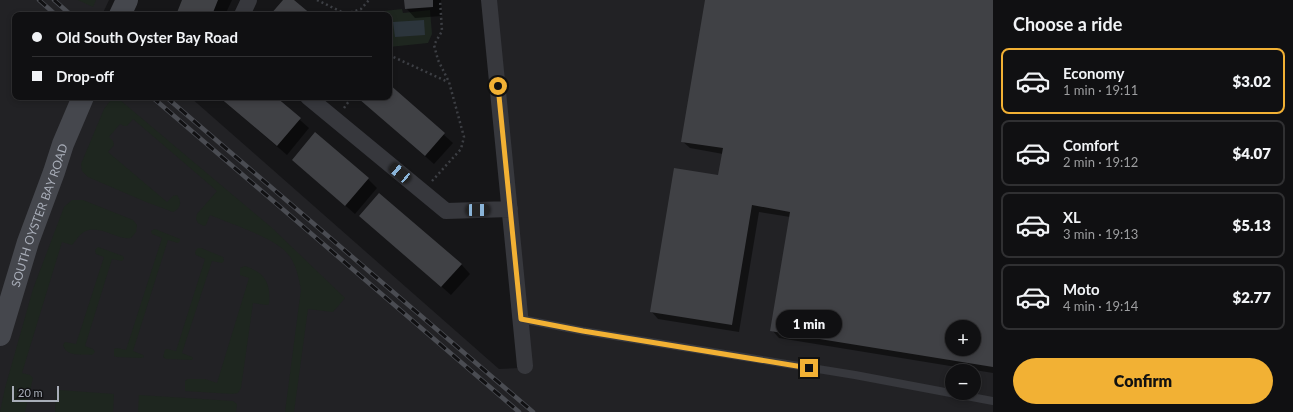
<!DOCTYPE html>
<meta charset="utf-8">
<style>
body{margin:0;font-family:Lato,sans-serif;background:#19191b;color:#f1f3f6;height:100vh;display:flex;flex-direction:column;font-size:15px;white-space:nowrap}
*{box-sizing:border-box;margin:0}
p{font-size:13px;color:#9c9d9f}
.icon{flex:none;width:22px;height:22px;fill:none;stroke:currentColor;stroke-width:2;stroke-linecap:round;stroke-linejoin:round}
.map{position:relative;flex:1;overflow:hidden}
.panel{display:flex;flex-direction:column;background:#101012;width:300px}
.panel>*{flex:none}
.guide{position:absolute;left:12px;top:12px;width:380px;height:88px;border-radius:8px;box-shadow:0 2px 6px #0003,0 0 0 1px #303032;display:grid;align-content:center;height:88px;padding:0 20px;background:#101012}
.tools{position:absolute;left:945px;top:320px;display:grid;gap:8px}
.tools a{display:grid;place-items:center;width:36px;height:36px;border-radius:50%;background:#101012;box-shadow:0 2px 6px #0003,0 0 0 1px #303032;font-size:20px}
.scale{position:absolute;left:12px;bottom:10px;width:47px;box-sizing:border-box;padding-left:4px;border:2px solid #a8adb8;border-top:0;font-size:11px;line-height:14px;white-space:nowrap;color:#a8adb8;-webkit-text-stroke:3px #111113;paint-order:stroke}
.end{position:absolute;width:18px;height:18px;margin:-9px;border:5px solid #f2b134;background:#111;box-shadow:0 0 0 2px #111}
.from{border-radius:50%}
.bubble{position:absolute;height:28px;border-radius:14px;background:#101012;box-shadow:0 2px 6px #0003,0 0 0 1px #303032;font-size:13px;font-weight:800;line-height:28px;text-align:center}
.car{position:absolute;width:12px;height:24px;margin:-12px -6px;border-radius:5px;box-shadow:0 0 3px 1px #0007;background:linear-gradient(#222 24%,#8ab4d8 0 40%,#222 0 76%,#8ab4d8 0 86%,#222 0)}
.guide b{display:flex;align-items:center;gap:14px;height:38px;font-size:15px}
.guide b+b{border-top:1px solid #303032}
.guide i{width:10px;height:10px;background:#f1f3f6}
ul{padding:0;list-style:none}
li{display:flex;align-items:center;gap:12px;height:66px;margin:0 8px 6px;padding:0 12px;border:2px solid #303032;border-radius:8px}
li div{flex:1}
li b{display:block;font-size:15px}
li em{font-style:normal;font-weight:800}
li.current{border-color:#f2b134}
li>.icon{width:36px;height:36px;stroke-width:1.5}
h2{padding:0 20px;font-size:18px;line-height:48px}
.button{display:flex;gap:8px;margin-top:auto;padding:8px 20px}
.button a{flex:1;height:46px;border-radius:24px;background:#f2b134;color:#111;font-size:16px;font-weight:800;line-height:46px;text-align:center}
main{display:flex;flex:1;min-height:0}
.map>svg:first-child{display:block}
.built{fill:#222225;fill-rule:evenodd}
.green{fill:#1e261f}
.water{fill:#2c353c}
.shadow{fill:#0007;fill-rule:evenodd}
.building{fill:#404145;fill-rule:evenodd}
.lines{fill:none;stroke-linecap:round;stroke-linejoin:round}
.path{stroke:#3d3f44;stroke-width:2.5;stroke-dasharray:2 3;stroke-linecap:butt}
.service{stroke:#37383d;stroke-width:8}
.minor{stroke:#37383d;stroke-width:16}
.secondary{stroke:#45474d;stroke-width:22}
.rail-casing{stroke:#4a4c52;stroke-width:4.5}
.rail{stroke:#111113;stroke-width:3;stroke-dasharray:9;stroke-linecap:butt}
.route{stroke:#f2b134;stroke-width:5}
.labels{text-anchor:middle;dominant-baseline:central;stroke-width:3.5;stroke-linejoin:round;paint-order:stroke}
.street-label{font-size:12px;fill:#a8adb8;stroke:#111113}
</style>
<main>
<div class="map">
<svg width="993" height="412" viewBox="0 0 993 412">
<rect width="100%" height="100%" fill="#161618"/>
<path class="built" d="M0,0h109l-7,15h-87v82h175l309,272 21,-1 -36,-368h509v412h-993zM952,327h22v22h-22zM952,371h22v22h-22z"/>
<path class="green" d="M78,0h18l-3,7z
M402,9l1,4 27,-3 2,24 -4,9 -39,4v-32h-5v-4z
M120,100l151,127 74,71 -12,14 -25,-3 -14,103h-9l16,-123c-3,-13 -5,-27 -15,-37 -12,-14 -57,-29 -76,-37l-4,10 -2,1 -6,-3 -2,-4 1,-5 20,-23 -84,-72 -6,7h-3l-4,-2 -11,13 4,4 1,4 -6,7 59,50 6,-6 4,-1c5,7 4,13 -4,17l-27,-10 -58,-25 -6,-6 -1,-7 23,-55 6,-8z
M72,200h11l50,20 4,5 -1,7 -5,6c-16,2 -36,-18 -51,-3 -3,3 -5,7 -8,10l-10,-3 -40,131 8,2 3,3 -8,34h-25l5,-24 28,-99 31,-82z
M155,229l25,10v2l-2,2 -10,-3 -35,111 10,4 1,2 -3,1 -24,-1 -3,-1v-7l3,-1 9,2 36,-112 -10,-4 -1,-3z
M98,247l25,9 1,3 -2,2 -10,-2 -27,87 8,3 2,3 -3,3c-10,-1 -26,2 -29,-10l2,-3 11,2 28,-87 -8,-3 -1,-4z
M198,248h3l22,9 1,4 -2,2 -10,-2 -30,92 10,4 1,2 -1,1 -26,-1 -3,-2 2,-7 1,-1 10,2 29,-92 -9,-4 -1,-2 1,-3z
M245,266c20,7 26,17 24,38l-2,1 -14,-2 -12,85 -3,5 -6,1 -47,-3v-10l3,-2h17l12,4 32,-105 -9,-3v-7z
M59,390l55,4 -1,18h-58l1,-21z
M139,395l94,6 4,3 -1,8h-98z"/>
<path class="water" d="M424,20l1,15 -30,2 -2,-15z"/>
<path class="shadow" d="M184,0h48l-7,15h-48z
M405,0h36l1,16 -27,2 -9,-10z
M706,0h287v373l-214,-35 -7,-8 18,-113 -31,-5 -20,120 -81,-13 -7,-8 68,-134 4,-23 -33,-6 -8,-7zM952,327h22v22h-22z
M389,86l64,57 -19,21 -64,-56 -8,-11h27z
M219,97h55l35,31 -22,27z
M293,160l75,19 9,9 -22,26z
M361,216l100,48 9,10 -19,21z"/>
<path class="building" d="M182,0h36l-6,15h-36z
M283,0h11l18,15h-42z
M404,0h29v7l-28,2z
M705,0h288v367l-223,-36 20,-119 -38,-7 -20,120 -82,-13 24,-144 44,7 5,-27 -42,-6zM952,327h22v22h-22z
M389,84l56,49 -20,23 -66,-57 2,-2h28z
M219,97h57l25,21 -24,28z
M315,132l54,46 -24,28 -53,-46z
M379,193l83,71 -21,23 -82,-71z"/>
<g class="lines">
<path class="path" d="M317,0l31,15
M346,14l15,-5 8,-9
M389,55l59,27
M344,108l8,-11
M432,181l29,-32 3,-12 -15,-55 -11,-22 -4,-15 8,-14 -2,-31"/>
<path class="service" d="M521,319l62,12 272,44 138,26"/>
<path class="minor" d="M489,0l36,366
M242,15l7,-15
M308,97l138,114 64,-2"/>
<g class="secondary">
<path d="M120,15l7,-15"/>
<path id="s1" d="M0,335l28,-93 26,-70 9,-28 20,-47"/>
</g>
<defs>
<path id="rail" d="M39,0l17,15
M54,0l17,15
M152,97l367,315
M166,97l367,315"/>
</defs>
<use href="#rail" class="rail-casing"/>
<use href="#rail" class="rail"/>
</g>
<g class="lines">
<path class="route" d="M498,86l23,233 62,12 226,37"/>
</g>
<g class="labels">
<g class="street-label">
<text stroke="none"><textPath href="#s1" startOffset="126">SOUTH OYSTER BAY ROAD</textPath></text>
</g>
</g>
</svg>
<div class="tools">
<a>+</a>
<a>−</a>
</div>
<div class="scale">20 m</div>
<i class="end from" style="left:498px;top:86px"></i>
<i class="end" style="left:809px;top:368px"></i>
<div class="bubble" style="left:776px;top:310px;width:66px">1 min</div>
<i class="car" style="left:400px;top:173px;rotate:310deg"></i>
<i class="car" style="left:478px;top:210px;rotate:89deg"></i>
<div class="guide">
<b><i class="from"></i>Old South Oyster Bay Road</b>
<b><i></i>Drop-off</b>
</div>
</div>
<section class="panel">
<h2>Choose a ride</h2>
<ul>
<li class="current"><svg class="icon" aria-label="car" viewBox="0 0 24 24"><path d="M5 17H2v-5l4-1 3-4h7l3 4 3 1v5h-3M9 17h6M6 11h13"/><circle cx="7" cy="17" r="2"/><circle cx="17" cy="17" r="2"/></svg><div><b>Economy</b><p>1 min · 19:11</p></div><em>$3.02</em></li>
<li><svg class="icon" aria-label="car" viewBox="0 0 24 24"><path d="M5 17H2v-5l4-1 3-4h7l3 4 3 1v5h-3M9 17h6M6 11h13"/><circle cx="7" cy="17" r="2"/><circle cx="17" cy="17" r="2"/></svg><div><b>Comfort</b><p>2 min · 19:12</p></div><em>$4.07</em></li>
<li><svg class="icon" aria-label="car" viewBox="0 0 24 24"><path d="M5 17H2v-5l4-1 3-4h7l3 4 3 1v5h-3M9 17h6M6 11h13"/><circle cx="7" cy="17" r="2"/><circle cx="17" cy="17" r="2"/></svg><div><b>XL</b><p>3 min · 19:13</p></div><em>$5.13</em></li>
<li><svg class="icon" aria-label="car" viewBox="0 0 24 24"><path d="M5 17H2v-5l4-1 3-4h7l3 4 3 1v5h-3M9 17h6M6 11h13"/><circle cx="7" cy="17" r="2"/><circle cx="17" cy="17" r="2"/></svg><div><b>Moto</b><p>4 min · 19:14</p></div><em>$2.77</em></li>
</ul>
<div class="button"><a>Confirm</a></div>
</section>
</main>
